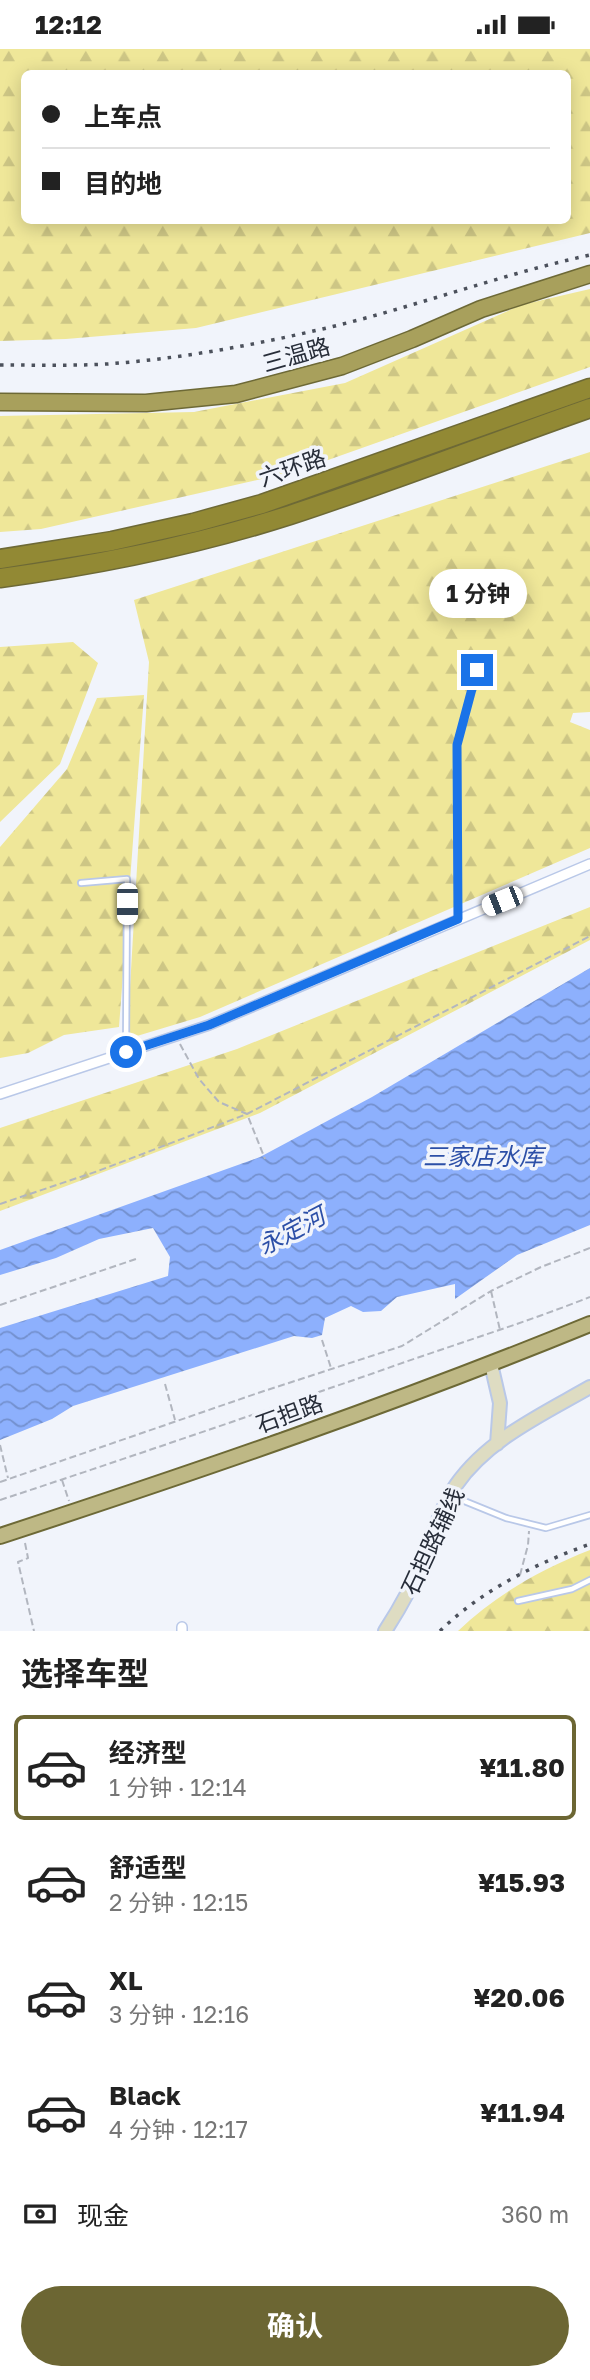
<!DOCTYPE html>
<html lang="zh">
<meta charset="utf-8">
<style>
body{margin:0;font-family:"Golos Text","Noto Sans SC",sans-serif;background:#f6f6f6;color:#222;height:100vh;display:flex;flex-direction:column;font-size:26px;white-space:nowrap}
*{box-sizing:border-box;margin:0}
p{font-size:23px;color:#767676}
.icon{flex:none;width:38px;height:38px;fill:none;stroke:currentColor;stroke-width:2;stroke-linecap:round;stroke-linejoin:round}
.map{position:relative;height:1582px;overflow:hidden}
.details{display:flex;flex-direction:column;background:#fff;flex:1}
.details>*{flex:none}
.banner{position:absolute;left:21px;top:21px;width:550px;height:154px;border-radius:10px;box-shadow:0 4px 18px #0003;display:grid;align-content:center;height:154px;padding:0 21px;background:#fff}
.end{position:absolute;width:32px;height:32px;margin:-16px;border:9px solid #1a73e8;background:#fff;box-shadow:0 0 0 4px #fff}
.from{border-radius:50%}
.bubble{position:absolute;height:49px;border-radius:24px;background:#fff;box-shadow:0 4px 18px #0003;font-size:23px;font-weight:700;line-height:49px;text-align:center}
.car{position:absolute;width:21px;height:42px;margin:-21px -10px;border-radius:9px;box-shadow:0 0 5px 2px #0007;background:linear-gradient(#fff 24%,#345 0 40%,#fff 0 76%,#345 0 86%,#fff 0)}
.banner b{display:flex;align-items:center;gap:24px;height:66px;font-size:26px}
.banner b+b{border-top:2px solid #e0e0e0}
.banner i{width:18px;height:18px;background:#222}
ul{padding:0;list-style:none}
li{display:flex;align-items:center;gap:21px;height:105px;margin:0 14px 10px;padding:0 7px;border:4px solid transparent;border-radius:10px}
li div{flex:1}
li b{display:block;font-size:26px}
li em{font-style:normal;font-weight:700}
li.current{border-color:#6c6633}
li>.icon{width:63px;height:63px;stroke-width:1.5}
h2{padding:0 21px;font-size:32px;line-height:84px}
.pay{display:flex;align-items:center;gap:18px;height:77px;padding:0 21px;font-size:26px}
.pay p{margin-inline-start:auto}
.cta{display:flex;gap:14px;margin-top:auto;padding:14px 21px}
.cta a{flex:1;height:80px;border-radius:42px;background:#6c6633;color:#fff;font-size:28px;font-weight:700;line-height:80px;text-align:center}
.status{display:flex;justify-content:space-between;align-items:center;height:49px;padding:0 35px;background:#fff;direction:ltr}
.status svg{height:19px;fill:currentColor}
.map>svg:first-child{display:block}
.forest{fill:url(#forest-firs);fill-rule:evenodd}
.water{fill:url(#water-waves)}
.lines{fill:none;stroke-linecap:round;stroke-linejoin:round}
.service-casing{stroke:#b9c8e8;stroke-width:8}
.minor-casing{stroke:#b9c8e8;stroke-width:12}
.secondary-casing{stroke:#b9c8e8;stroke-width:16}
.primary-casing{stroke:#6d6936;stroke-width:18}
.trunk-casing{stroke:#6d6936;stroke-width:19}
.motorway-casing{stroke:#6d6936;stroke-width:21}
.path{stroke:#b2b6bf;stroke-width:2;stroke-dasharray:7 3.5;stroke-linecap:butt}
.service{stroke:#fff;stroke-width:4.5}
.minor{stroke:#fff;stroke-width:9}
.secondary{stroke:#dedcc2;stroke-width:12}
.primary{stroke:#beb885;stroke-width:14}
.trunk{stroke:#a8a05c;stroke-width:16}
.motorway{stroke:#928934;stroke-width:18}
.rail{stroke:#4c515c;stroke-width:3.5;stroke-dasharray:3.5 7;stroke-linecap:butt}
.route{stroke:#1a73e8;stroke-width:9}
.labels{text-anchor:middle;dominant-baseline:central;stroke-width:7;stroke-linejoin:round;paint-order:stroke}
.street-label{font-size:23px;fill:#272d39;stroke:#f1f4fb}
.water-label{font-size:24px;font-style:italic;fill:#2c4fa7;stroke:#f1f4fb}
</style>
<div class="status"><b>12:12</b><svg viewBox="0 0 49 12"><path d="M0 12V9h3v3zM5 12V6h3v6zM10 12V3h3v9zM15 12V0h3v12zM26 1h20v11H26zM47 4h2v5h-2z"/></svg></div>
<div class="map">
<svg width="590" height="1582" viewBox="0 0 590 1582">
<defs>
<pattern id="forest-firs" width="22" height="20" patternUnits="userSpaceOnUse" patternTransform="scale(1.75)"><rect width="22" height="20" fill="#efe799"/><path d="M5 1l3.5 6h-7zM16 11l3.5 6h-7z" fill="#cdc685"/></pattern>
<pattern id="water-waves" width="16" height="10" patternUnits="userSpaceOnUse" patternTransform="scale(1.75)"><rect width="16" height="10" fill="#8db0fd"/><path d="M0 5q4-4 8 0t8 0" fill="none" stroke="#7390ce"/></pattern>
</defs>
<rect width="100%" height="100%" fill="#f1f4fb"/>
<path class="forest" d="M0,0h590v184l-394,95 -130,11 -66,2zM24,24h543v148h-543z
M590,240v78l-293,104 -256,58 -41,3v-116l194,-4 151,-29 176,-78z
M590,403v260l-17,1 -3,9 20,8v118l-390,169 -73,22 22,-377 -15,-62z
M73,593l25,21 -38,101 -60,58v-175z
M144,646l-25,332 -55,8 -36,18 -28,5v-211l67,-78 30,-71z
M590,858v33l-330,173 -260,98v-83l237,-79z
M590,1501v81h-132c38,-36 83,-62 132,-81z"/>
<path class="water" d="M590,919v257l-73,30 -62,44v-15l-58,13 -16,14 -18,1 -12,-6 -26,12 -3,17 -10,3 -18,-2 -221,70 -21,13 -52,21v-112l168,-52 2,-19 -17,-29 -54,11 -43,19 -56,17v-25l260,-93 112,-60z"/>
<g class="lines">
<defs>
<path id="service" d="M81,834l46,-4 -1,173
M458,869l-1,-173 20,-75
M452,1447l54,22 40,10 44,-13
M518,1552l54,-12 18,-9"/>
<path id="minor" d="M0,1045l209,-69 381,-161
M182,1578v4"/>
<path id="secondary" d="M491,1315l9,39 -3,41
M385,1582c15,-23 28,-46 38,-72 10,-24 18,-52 33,-74 32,-46 87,-71 134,-98"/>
<path id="primary" d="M0,1487c199,-65 397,-133 590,-212"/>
<path id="trunk" d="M0,353l146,1 90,-9 106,-28 70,-27 69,-30 109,-35"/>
<path id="motorway" d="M0,510l112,-18 81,-18 69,-19 328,-116
M0,529c98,-13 196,-33 290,-63 101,-33 200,-72 300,-107"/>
</defs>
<use href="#service" class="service-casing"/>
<use href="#minor" class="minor-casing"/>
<use href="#secondary" class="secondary-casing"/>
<use href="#primary" class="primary-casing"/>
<use href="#trunk" class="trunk-casing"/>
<use href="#motorway" class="motorway-casing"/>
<path class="path" d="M180,995l19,35 20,23 28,12 18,45
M0,1155l98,-33 149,-57 343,-178
M491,1242l9,39
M0,1256l136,-46
M322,1291l9,28
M165,1335l10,36
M0,1396l8,33
M62,1431l7,21
M0,1433l258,-89 144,-47 89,-55 50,-24 49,-19
M0,1451c125,-41 249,-84 374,-127 72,-26 145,-48 216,-76
M25,1494l3,15 -10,4 16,69
M520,1526l8,-30 1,-14"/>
<use href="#service" class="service"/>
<use href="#minor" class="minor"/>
<use href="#secondary" class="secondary"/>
<use href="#primary" class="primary"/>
<use href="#trunk" class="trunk"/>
<use href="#motorway" class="motorway"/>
<path class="rail" d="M0,316c36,0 71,1 107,-1 70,-5 142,-18 211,-34 92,-21 180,-55 272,-75
M440,1582c42,-41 95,-67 150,-87"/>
</g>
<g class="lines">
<path class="route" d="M126,1003l83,-27 249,-106 -1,-174 20,-75"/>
</g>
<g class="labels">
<g class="street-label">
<text transform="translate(296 305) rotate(-16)">三温路</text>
<text transform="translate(292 418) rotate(-19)">六环路</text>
<text transform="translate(289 1364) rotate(-20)">石担路</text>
<text transform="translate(432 1492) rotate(-65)">石担路辅线</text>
</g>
<g class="water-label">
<text x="483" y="1106">三家店水库</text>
<text transform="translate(291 1181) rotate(-28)">永定河</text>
</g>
</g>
</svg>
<i class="end from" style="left:126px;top:1003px"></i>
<i class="end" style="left:477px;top:621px"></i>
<div class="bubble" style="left:429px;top:520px;width:98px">1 分钟</div>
<i class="car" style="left:502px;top:852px;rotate:248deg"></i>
<i class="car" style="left:127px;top:855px;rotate:180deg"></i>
<div class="banner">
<b><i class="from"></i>上车点</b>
<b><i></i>目的地</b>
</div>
</div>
<section class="details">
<h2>选择车型</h2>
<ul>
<li class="current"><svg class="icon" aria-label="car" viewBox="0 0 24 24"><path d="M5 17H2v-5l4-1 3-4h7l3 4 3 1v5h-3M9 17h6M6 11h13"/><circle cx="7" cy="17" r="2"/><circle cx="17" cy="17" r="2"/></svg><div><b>经济型</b><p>1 分钟 · 12:14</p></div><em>¥11.80</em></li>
<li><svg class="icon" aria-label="car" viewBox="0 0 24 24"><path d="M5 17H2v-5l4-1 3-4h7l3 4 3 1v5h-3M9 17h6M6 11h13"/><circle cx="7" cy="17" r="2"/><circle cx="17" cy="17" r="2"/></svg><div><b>舒适型</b><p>2 分钟 · 12:15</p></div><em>¥15.93</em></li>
<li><svg class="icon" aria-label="car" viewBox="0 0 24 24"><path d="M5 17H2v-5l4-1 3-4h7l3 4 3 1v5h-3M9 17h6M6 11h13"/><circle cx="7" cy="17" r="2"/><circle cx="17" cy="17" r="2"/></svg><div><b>XL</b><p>3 分钟 · 12:16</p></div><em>¥20.06</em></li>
<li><svg class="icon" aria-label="car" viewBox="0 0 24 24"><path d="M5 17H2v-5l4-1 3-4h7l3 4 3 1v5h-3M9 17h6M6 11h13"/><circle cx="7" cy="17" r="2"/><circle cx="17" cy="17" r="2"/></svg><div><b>Black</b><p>4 分钟 · 12:17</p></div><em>¥11.94</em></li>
</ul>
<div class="pay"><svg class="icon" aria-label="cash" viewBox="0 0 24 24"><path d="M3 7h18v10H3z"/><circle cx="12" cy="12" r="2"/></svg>现金<p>360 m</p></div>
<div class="cta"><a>确认</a></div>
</section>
